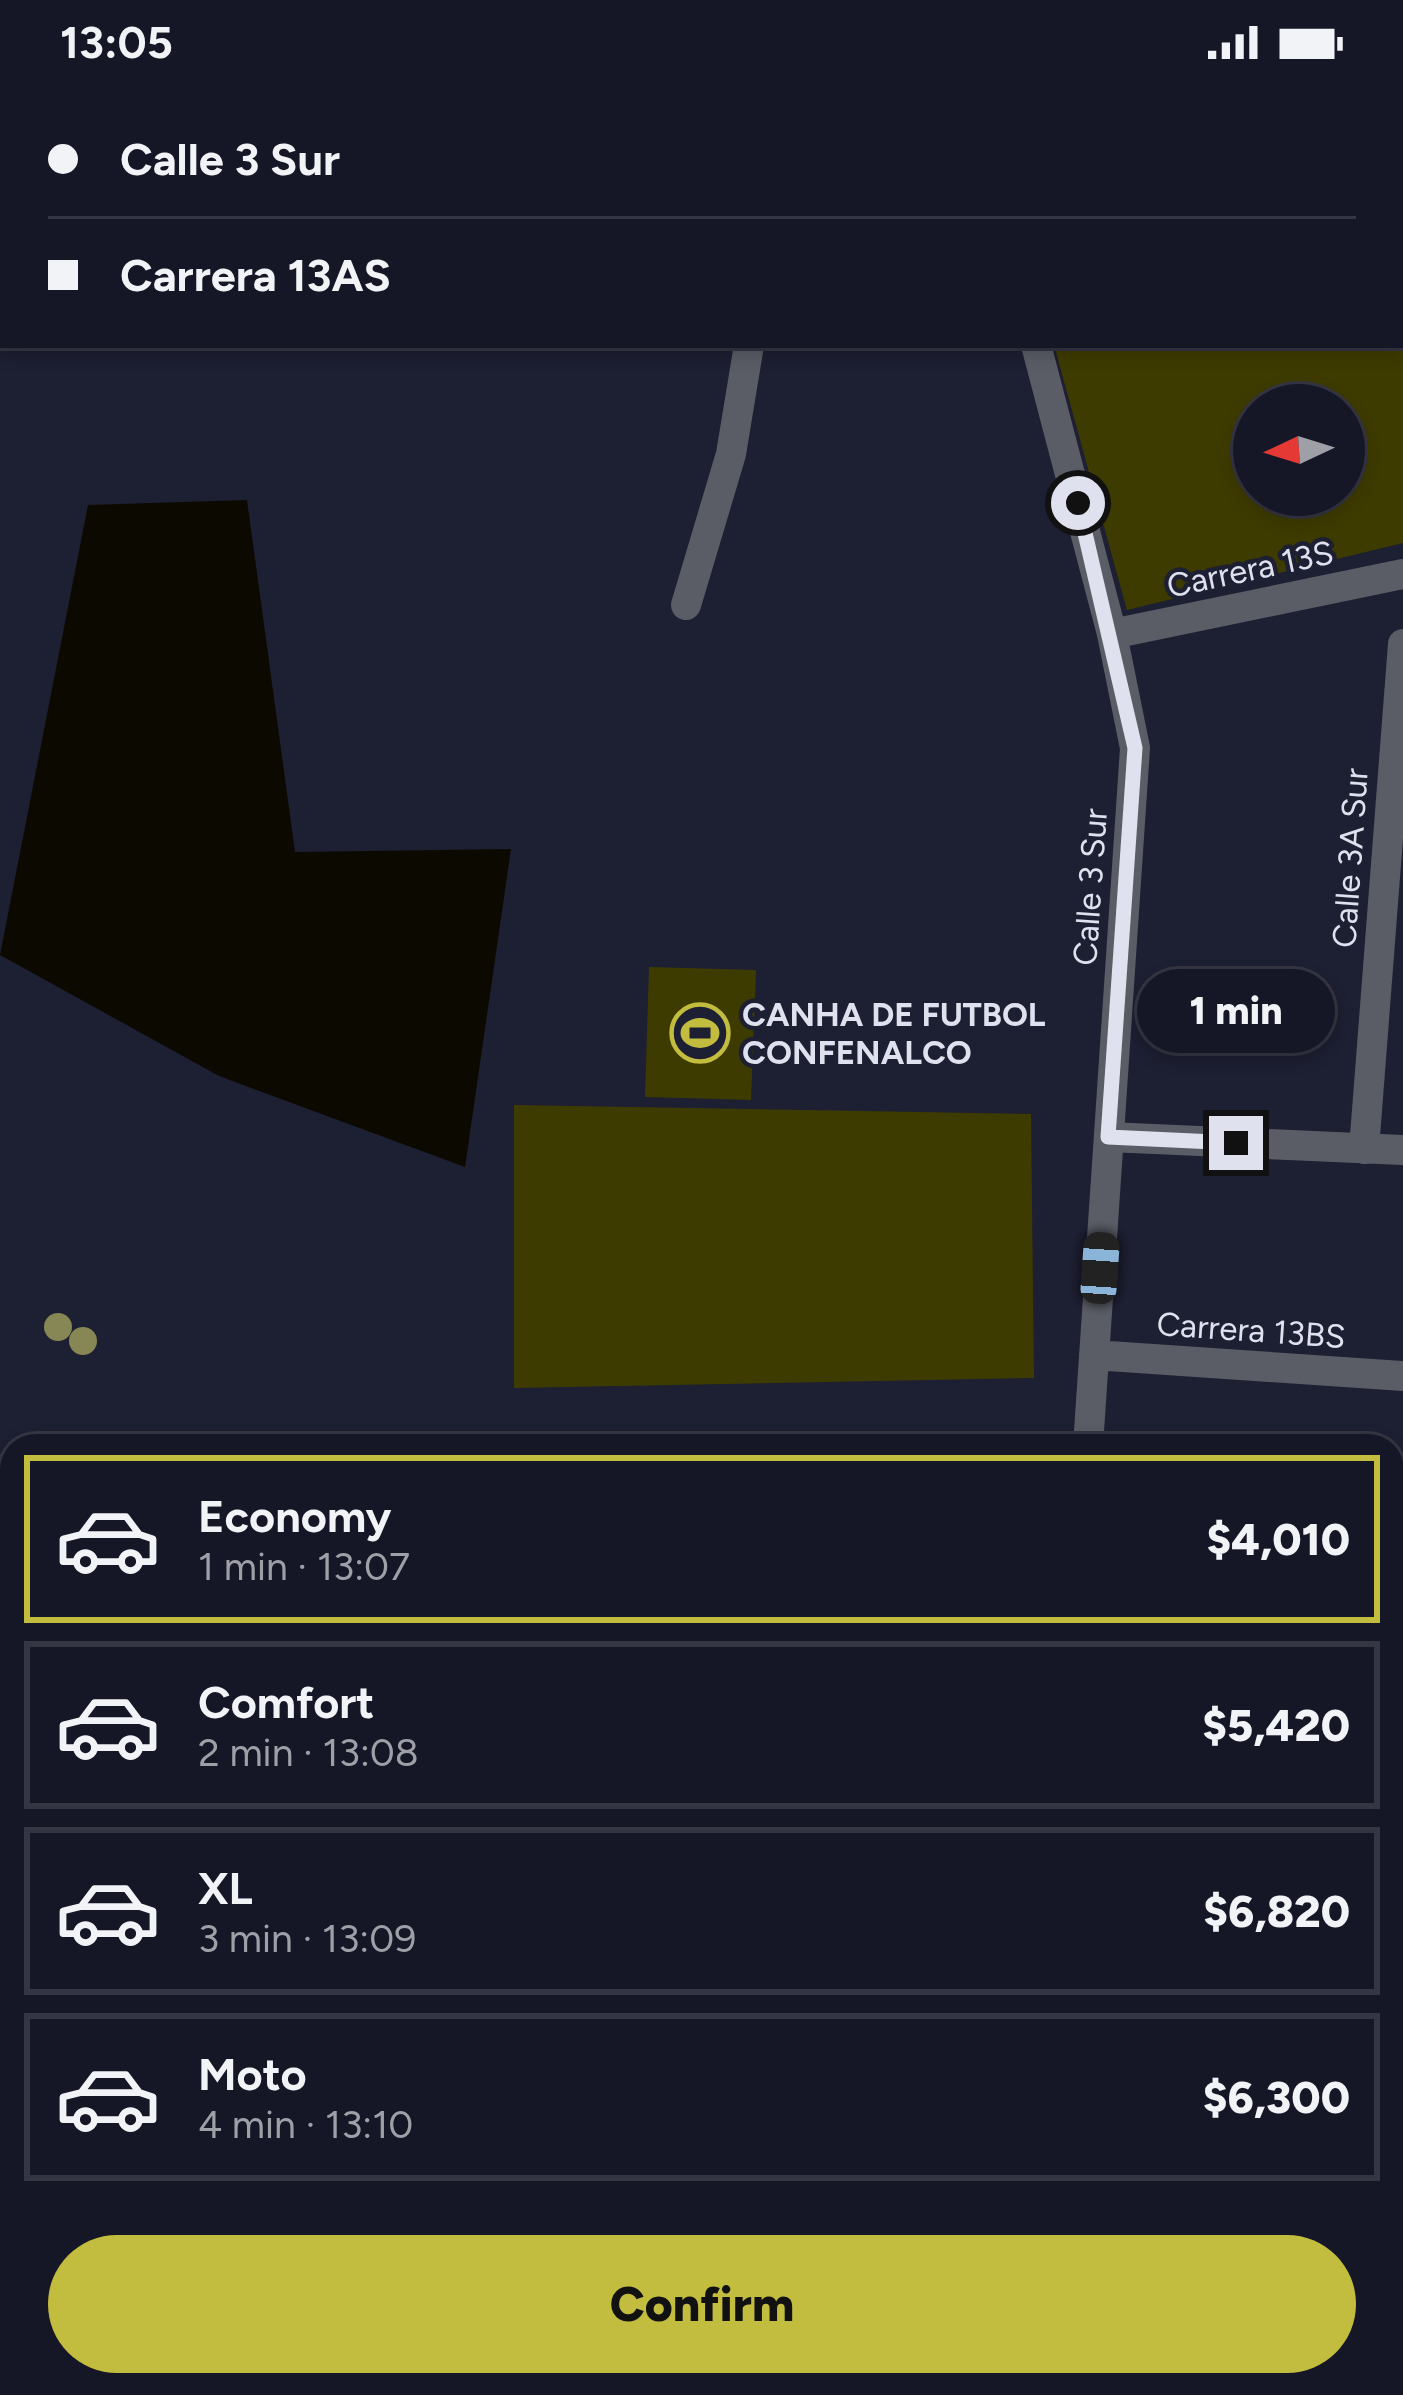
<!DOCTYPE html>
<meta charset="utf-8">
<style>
body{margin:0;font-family:Figtree,sans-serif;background:#232432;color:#f1f3f6;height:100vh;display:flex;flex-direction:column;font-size:45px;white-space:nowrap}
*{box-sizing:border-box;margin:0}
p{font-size:39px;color:#9e9fa7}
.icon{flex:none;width:66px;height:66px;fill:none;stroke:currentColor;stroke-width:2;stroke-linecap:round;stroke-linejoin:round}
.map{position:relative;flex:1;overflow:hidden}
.sheet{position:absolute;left:0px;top:1350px;width:1404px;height:963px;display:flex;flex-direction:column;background:#161726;border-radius:36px 36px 0 0;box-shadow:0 6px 18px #0003,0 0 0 3px #353643}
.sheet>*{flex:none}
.hud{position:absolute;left:0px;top:0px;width:1404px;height:264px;box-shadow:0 6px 18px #0003,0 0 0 3px #353643;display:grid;align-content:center;height:264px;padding:0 48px;background:#161726}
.needle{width:78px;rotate:266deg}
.fabs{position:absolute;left:1233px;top:300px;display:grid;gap:24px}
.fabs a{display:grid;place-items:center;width:132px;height:132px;border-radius:50%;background:#161726;box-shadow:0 6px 18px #0003,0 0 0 3px #353643;font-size:60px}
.end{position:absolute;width:54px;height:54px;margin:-27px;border:15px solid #dfe1ee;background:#111;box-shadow:0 0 0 6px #111}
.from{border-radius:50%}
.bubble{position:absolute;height:84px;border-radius:42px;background:#161726;box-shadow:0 6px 18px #0003,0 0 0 3px #353643;font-size:39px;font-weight:800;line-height:84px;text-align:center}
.car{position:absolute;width:36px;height:72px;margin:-36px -18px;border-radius:15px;box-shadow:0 0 9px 3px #0007;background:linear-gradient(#222 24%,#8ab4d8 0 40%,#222 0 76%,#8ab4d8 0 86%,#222 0)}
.hud b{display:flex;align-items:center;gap:42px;height:114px;font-size:45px}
.hud b+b{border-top:3px solid #353643}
.hud i{width:30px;height:30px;background:#f1f3f6}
ul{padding:21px 0 0;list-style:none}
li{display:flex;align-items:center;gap:36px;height:168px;margin:0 24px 18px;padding:0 24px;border:6px solid #353643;border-radius:0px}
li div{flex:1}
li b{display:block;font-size:45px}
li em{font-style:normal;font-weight:800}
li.current{border-color:#c3bd3f}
li>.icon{width:108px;height:108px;stroke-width:1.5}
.primary-button{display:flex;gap:24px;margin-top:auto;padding:24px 48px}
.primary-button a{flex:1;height:138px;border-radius:72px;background:#c3bd3f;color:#111;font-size:48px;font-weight:800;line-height:138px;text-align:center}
.status{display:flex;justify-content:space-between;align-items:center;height:84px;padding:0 60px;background:#161726;direction:ltr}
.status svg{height:33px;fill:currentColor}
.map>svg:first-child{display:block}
.green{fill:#3e3b00;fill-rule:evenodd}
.water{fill:#0c0a00}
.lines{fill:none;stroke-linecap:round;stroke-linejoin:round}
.minor{stroke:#5a5c66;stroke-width:30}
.major{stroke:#9496ac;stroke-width:30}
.tree{fill:#878655}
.route{stroke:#dfe1ee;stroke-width:15}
.labels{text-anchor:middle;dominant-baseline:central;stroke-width:9;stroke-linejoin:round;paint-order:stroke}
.street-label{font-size:33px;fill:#dfe1ee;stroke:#1d1f32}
.poi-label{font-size:33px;font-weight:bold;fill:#dfe1ee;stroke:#1d1f32;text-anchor:start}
</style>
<div class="status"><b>13:05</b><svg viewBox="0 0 49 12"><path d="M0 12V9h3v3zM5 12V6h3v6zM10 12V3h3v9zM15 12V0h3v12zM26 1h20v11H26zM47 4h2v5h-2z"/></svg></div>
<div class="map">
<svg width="1403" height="2311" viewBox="0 0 1403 2311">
<rect width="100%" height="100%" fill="#1d1f32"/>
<path class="green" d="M983,0h420v459l-276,67 -73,-265h347v-258zM1254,321h90v90h-90z
M649,883l107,3 -5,130 -106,-3z
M514,1021l517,9 3,264 -520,10z
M49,2301h168l-2,10h-167z"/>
<path class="water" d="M247,416l48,352 216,-3 -46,318 -246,-91 -219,-121 88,-450z"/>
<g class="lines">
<path class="minor" d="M82,0v3
M479,0l2,3
M959,0l1,3
M1101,3l6,-3
M0,57l3,-1
M1036,261l76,289 23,114 -47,698
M686,521l45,-151 18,-109
M1112,550l291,-60
M1109,1053l294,13
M1364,1065l39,-505
M1094,1271l309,21
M1392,1513l11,1
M0,1665l12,2
M0,1704l12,1
M1392,1729l11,1
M1392,1971l11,1
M1,2031l11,-63
M1392,2212l11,1
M952,2301l1,10
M1018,2301v10
M37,2311l2,-10
M228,2311l2,-10
M399,2311l2,-10
M570,2311l1,-10
M762,2311l1,-10"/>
<path class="major" d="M812,3l5,-3
M0,234l3,1"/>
</g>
<g class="tree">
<circle cx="58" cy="1243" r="14"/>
<circle cx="83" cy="1257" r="14"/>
</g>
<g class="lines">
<path class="route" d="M1078,419l57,245 -27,389 128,6"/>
</g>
<defs>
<symbol id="stadium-ring" viewBox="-11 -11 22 22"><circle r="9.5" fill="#1d1f32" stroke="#c3bd3f" stroke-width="1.5"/><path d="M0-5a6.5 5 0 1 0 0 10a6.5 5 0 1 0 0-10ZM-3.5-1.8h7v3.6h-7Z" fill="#c3bd3f"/></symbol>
</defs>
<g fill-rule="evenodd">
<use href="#stadium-ring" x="667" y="916" width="66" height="66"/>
</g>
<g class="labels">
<g class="street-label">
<text transform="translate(1250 485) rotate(-12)">Carrera 13S</text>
<text transform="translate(1350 774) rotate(-86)">Calle 3A Sur</text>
<text transform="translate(1090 803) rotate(-86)">Calle 3 Sur</text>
<text transform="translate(1251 1246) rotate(4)">Carrera 13BS</text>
</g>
<g class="poi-label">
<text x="742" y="930">CANHA DE FUTBOL<tspan x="742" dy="38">CONFENALCO</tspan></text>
</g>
</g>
</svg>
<div class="fabs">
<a><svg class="needle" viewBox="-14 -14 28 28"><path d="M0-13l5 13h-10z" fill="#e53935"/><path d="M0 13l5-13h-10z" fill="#9e9fa7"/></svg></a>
</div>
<i class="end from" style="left:1078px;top:419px"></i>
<i class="end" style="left:1236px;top:1059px"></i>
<div class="bubble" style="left:1137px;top:885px;width:198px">1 min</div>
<i class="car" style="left:1100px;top:1184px;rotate:4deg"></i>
<div class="hud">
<b><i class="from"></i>Calle 3 Sur</b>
<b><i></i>Carrera 13AS</b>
</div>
<section class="sheet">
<ul>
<li class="current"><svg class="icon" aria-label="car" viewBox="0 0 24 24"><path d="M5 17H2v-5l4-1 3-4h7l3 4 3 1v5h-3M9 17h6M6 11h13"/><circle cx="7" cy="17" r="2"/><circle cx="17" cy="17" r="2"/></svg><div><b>Economy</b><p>1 min · 13:07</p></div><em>$4,010</em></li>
<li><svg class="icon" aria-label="car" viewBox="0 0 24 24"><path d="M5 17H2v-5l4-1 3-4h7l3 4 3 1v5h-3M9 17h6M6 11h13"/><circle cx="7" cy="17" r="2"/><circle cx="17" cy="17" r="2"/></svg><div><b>Comfort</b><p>2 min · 13:08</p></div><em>$5,420</em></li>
<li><svg class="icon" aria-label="car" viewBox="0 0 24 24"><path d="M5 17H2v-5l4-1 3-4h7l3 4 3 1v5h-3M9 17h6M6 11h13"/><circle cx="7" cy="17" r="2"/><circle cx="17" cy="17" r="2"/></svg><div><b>XL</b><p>3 min · 13:09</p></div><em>$6,820</em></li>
<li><svg class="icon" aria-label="car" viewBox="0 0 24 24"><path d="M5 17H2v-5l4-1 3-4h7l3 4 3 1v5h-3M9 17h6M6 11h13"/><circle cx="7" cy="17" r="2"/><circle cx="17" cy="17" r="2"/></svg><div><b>Moto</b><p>4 min · 13:10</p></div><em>$6,300</em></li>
</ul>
<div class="primary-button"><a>Confirm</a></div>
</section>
</div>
